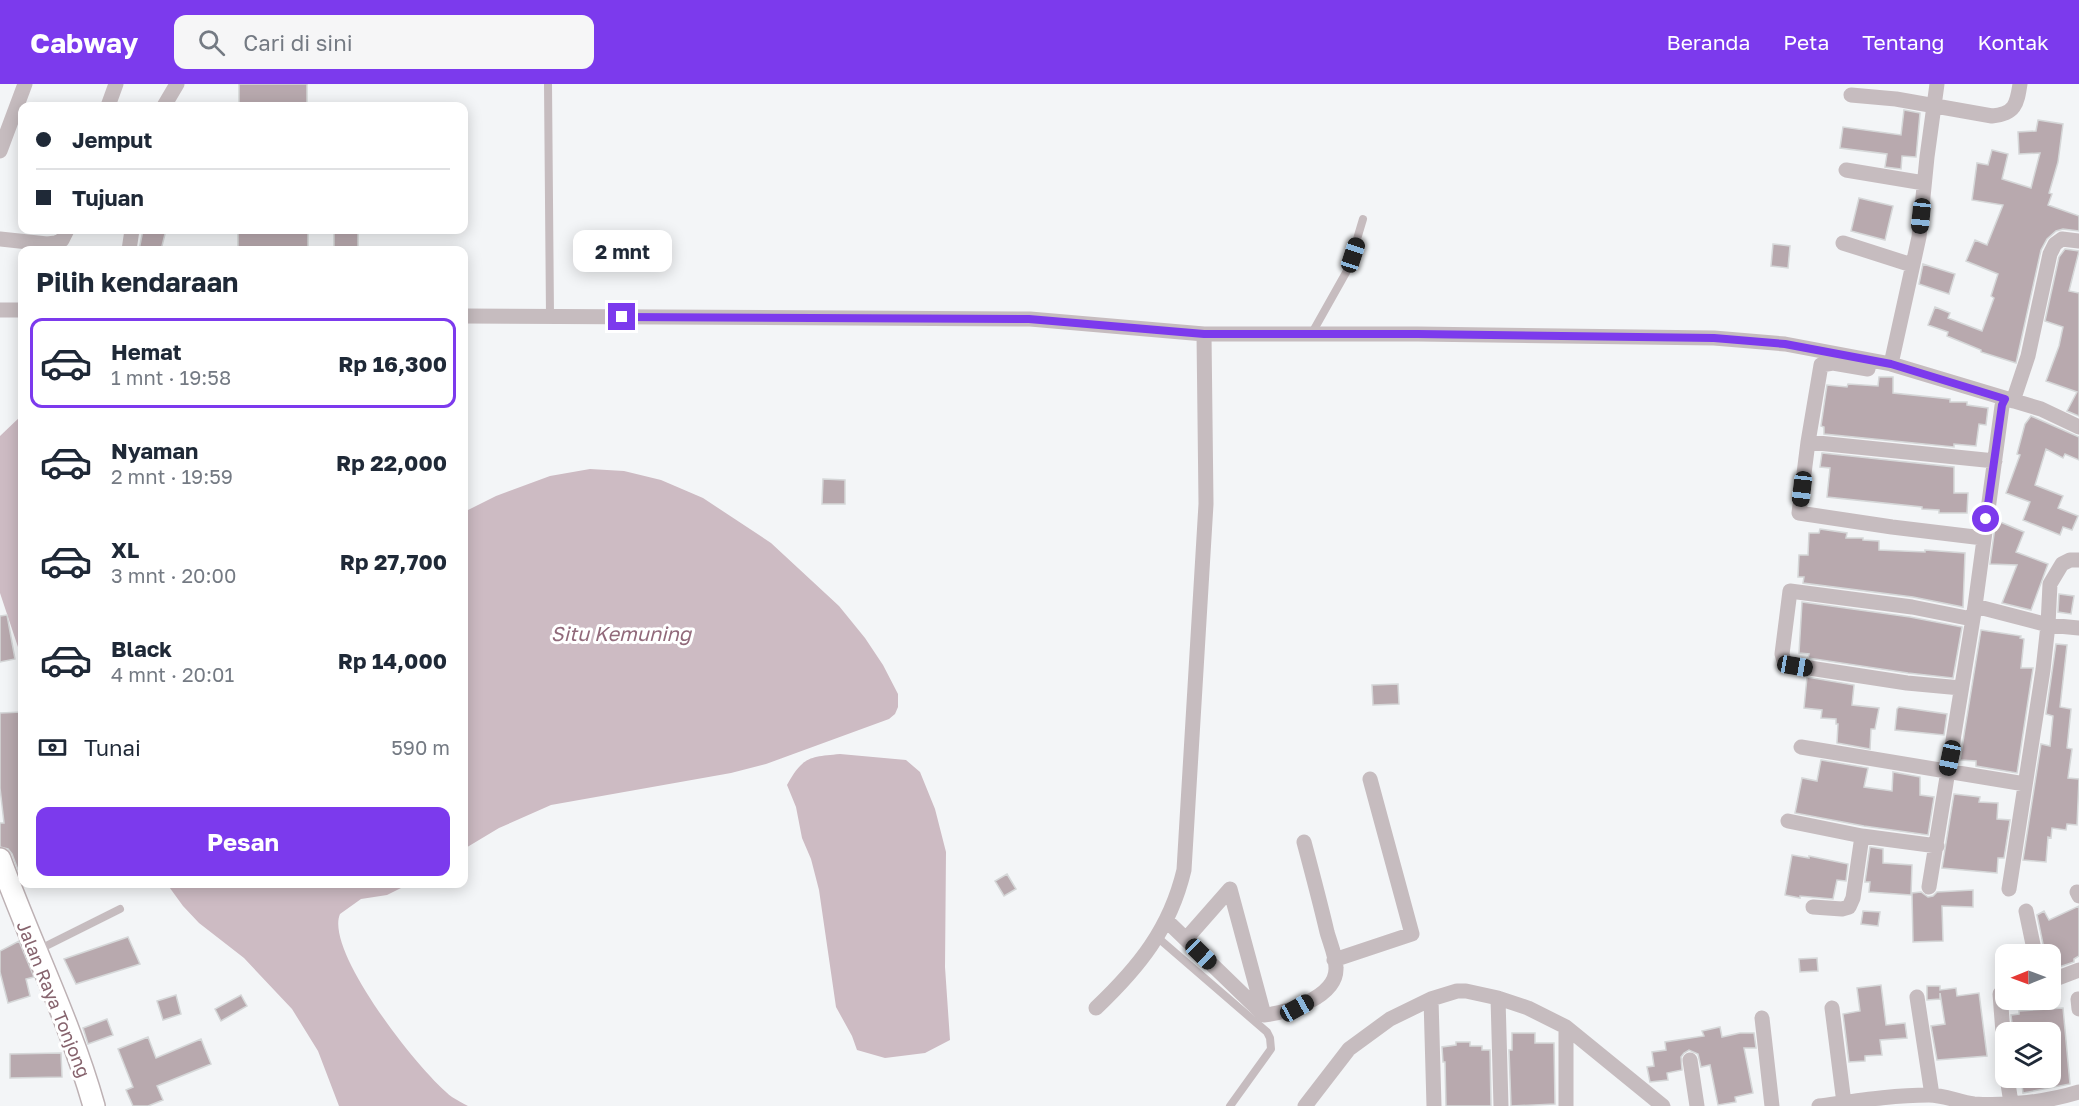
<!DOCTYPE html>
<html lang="id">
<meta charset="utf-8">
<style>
body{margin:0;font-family:"Golos Text",sans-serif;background:#f6f6f7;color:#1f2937;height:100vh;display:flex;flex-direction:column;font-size:22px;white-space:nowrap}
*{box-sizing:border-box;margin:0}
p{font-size:20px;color:#747a83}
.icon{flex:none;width:33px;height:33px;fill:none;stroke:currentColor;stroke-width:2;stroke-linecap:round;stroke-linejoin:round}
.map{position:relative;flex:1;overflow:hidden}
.sheet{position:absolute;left:18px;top:162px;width:450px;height:642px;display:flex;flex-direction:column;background:#fff;border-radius:12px;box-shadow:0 3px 15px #0003}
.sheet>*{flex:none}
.hud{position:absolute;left:18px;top:18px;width:450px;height:132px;border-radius:12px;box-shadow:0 3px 15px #0003;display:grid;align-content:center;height:132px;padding:0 18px;background:#fff}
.needle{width:39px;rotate:269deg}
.controls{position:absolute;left:1995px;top:860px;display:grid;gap:12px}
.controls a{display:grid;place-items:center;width:66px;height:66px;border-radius:12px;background:#fff;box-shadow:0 3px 15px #0003;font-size:30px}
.end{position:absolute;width:27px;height:27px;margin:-14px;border:8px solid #7c3aed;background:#fff;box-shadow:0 0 0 3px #fff}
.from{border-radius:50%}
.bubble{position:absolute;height:42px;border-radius:12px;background:#fff;box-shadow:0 3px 15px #0003;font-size:20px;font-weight:700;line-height:42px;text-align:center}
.car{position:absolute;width:18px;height:36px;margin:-18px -9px;border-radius:8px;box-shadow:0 0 4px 2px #0007;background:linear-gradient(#222 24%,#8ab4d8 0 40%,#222 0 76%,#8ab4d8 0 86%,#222 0)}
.hud b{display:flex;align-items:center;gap:21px;height:57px;font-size:22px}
.hud b+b{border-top:2px solid #e0e1e3}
.hud i{width:15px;height:15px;background:#1f2937}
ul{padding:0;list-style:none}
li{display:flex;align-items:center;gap:18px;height:90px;margin:0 12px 9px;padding:0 6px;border:3px solid transparent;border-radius:12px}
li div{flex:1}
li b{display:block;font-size:22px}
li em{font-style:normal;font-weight:700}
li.selected{border-color:#7c3aed}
li>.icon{width:54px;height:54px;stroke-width:1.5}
h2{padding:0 18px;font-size:27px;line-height:72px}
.pay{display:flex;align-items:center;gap:15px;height:66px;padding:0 18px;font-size:22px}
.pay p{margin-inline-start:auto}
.cta{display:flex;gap:12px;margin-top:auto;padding:12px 18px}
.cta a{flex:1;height:69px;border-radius:12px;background:#7c3aed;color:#fff;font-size:24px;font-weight:700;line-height:69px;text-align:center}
header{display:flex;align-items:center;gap:36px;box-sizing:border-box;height:84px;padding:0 30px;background:#7c3aed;color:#fff}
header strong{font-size:28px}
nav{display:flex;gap:33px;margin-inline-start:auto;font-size:21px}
.search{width:420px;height:54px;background:#f6f6f7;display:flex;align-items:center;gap:15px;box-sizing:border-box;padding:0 21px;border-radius:12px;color:#747a83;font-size:22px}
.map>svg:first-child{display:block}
.water{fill:#cdbbc3}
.building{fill:#b8a9ae;stroke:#d5d7d8;stroke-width:1.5}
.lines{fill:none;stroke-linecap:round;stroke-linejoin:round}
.secondary-casing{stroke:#bdb1b4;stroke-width:24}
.lane{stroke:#c6bcbf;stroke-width:8}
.street{stroke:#c6bcbf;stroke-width:15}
.secondary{stroke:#fff;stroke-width:21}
.route{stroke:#7c3aed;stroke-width:8}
.labels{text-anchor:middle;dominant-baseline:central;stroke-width:6;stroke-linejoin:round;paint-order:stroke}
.street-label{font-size:18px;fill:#86636d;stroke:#fff}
.water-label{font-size:20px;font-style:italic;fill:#91697a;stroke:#fff}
</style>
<header>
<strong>Cabway</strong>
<div class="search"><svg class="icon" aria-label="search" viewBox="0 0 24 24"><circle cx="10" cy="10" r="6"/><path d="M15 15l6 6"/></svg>Cari di sini</div>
<nav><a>Beranda</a><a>Peta</a><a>Tentang</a><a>Kontak</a></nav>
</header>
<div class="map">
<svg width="2079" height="1022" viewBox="0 0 2079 1022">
<rect width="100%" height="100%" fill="#f3f5f7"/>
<path class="water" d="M22,331v244l-22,-66v-157z
M590,385l34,2 37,9 42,18 68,45 68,63 26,32 18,27 15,29v13l-3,7 -6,5 -123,45 -35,9 -180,32 -52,23 -35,21v-337l32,-16 54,-20z
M840,670l66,6 14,12 15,37 11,43 -1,115 5,73 -25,13 -40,5 -28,-8 -5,-14 -16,-29 -17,-117 -8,-31 -9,-21 -6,-31 -9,-22c16,-29 23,-28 53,-31z
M167,800h242l-22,11 -26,4 -21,15c-16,37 81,160 112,183 5,3 10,6 16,9h-129l-21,-55 -26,-42 -48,-51 -45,-35 -16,-17z"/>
<path class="building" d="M239,0h68v22h-68z
M1904,26l16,3 -4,44 -14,-1 -1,13 -16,-2 2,-13 -47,-6 3,-21 58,8z
M2038,36l25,4 -5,38 -9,31 3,1 -4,11 31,11v15l-16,-2 -7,2 -9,8 -6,11 -25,113 -35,-11v-2l-34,-14 1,-4 -20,-7 7,-18 15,6 -2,5 34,13 12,-33 -3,-2 7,-22 -32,-13 9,-21 12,5 16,-40 -31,-5 5,-37 11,2 4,-15 16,4 -6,25 29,9 9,-35 -21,1 -1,-22 18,-1z
M1859,114l34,8 -8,34 -34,-9z
M143,146h23l-5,20h-22z
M238,146h70v20h-70z
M334,146h24v20h-24z
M1773,160l17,2 -2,22 -17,-2z
M2065,165l14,2 -10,40 10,2v123l-12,-5 10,-19 -31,-11 13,-35 4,-19 -18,-6 14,-64z
M1923,180l32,10 -6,20 -30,-10z
M1879,293h14v16l57,6v3h17v3l21,3 -2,17 -7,-1 -3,22 -22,-2v3l-130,-13v-7l-3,-1 6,-41 20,2 1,-3 30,2z
M2031,332l48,21v23l-14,-6 -2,4 -17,-9 -11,36 28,11 -5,12 20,8 -6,14 -9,-3 -3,8 -37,-15 7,-18 -24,-9 14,-38 -3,-1 8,-30z
M1822,369l132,14v26h14l-1,20h-28v-3l-17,-1v-2l-95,-10 3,-29 -10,-1z
M823,395l22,1v24h-23z
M1998,437l26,11 -8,20 32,12 -17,46 -29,-7 15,-38 -27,-1 5,-37z
M1820,445l27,4 -1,5h17v2l16,1v9l46,2v-2l40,3 -2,54 -50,-10 -110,-14 1,-6h-6l1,-22h9l1,-22h10z
M2059,510l15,2 -3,18 -13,-2z
M1802,518l108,15 52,10 -9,51 -45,-5 -100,-15 1,-4 -10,-1z
M7,531l8,44 -15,3v-46z
M1981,546l40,6 -1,2 4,1 -3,29h12l-16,105 -41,-7v-5l-16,-1z
M2056,560l11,1 -7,62 11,2 -4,39 5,1 -4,29 11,1 -2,46 -10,-1 -1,6 -14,-2 -1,10 -3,-1 -2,25 -23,-2 18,-116 9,2 3,-30 -7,-2z
M1807,593l47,8 -2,20 27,3 -4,21h-4l-1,20 -33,-6 1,-19h-2v-5l-15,-1 1,-8 -18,-2z
M1398,600l1,20 -26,1 -1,-20z
M1899,623l48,7 -3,21 -49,-5 2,-21z
M22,628v166h-1l-9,-24 -4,-5 -8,-2v-24h4l-4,-35v-75z
M1821,676l47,8 -4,19 28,4 1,-19 27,5v18l14,2 -6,38 -64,-9 -69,-13 7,-35 15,3z
M1954,710l26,3 -1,5 19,1 -1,16 13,1 -6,38h-6l-1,15 -55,-5z
M1870,763l13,2v14l29,2 -1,30 -42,-3 1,-10h-5z
M1792,771l17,3v-2l39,8 -2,17 -9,-1 -4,19 -33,-3v2l-15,-3z
M1007,790l9,15 -12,7 -9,-15z
M1973,806v17l-31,-1 1,35 -30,1 -1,-49 9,-1 7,5 5,-1 4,-4z
M2079,822v50l-5,3v3l-24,8v-16h-4l-2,-5 -7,-34 7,-4 5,9z
M1863,827l17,1 -2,14 -17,-2z
M128,853l12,27 -64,20 -12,-25z
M19,857l15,36 -8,2 4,17 -22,7 -8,-31v-21z
M1817,874l1,13 -18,1 -1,-13z
M1881,901l5,40 19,-2 2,15 -27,2 2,15 -17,1v5l-16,1 -6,-48 17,-3 -3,-23z
M1927,902h13v4l16,-2 1,8 22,-3 8,63 -50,4 -6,-34 14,-2 -5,-31v6l-13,1z
M176,911l5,19 -18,6 -6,-19z
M241,911l6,11 -26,15 -6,-12z
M2063,924l7,76 -47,9 -2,-16h29v-45h-37l-2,-17 8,-1v-3z
M107,935l6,16 -25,9 -5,-16z
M1720,943l2,10 18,-4h14l2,15h-12l9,45 -18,4 1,5 -18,3 -8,-40 -9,2 -3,-13 -9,-4 -5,3 -3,4 1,13 -15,3 1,7 -18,2 -3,-15 7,-1 -2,-14 14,-2 -1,-8 39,-6 -2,-5z
M1512,949h23v10h19l1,61 -44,2 -2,-56h3z
M148,953l8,21 45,-19 10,25 -54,22 6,14 -15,6h-15l-7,-16 7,-3 -15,-38z
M1456,958h14v4h12v4h8l1,56h-45l-1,-44h-2l-1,-15 14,-2z
M61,969l1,24 -52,1v-24z"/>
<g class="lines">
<defs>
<path id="secondary" d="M0,775c30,83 70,162 94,247"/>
</defs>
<use href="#secondary" class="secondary-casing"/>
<path class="lane" d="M548,0l2,232
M1312,249l36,-64 15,-50
M1157,853l110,95 3,6 1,11 -41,57
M38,866l82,-41"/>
<path class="street" d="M1851,11l45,4 96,17c23,-2 25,-12 28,-32
M108,22l8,-22
M164,22l13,-22
M0,67l25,-67
M1846,86l78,13
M0,155l47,5 9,-1 6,-3 5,-10
M1843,159l69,22
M129,166l3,-20
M0,226h22
M464,232l566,3 174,15h214l296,4 71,6 106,20 150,45 38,18
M1891,280l28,-127 8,-80 10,-73
M1868,285l-35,-6 -12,2 -13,77 -9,71 93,14 91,11
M2013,317l15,-45 22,-102 5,-10 7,-5 17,2
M1808,358l187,19
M1975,522l73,19 31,3
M1961,604l-54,-5 -117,-18 -6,-4 -2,-7 8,-63 122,16 60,12
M1801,663l224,37
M1788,737l74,15 75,10
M1929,803l46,-281 27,-200 3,-7
M2009,805l34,-219 5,-45 2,-41 12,-20 8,-4h9
M2077,808l2,4
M1813,823l29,2 7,-2 4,-9 9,-62
M2026,827l9,43
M1166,836l98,95c23,-2 73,-18 72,-47 0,-12 -6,-25 -9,-36 -7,-30 -15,-60 -23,-90
M1186,855l44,-50 34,126
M1334,876l78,-26 -42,-155
M2050,897l29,-11
M2000,910l6,77
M1917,913l15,98
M1498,914l3,108
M1431,915l3,107
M2078,915l1,10
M1096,924c43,-41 74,-79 88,-138l22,-366 -2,-170
M1832,924l12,95
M1762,934l10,88
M1566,943v79
M1690,976l7,46
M2007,993l4,26
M1305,1022l44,-57 41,-30 41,-20 26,-8h9l32,7 30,10 38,19 97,79
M1819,1022c37,-5 73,-11 110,-11 15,0 30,7 45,9 34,2 73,-2 105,-12"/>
<use href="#secondary" class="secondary"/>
</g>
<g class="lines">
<path class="route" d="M622,233l407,2 175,15h214l296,4 71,6 106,20 114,35 -3,6 -16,114"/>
</g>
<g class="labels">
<g class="street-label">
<text transform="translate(54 915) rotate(68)">Jalan Raya Tonjong</text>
</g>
<g class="water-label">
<text x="621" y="549">Situ Kemuning</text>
</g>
</g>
</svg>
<div class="controls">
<a><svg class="needle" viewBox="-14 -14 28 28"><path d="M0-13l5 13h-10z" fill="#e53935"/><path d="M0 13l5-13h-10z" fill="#747a83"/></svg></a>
<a><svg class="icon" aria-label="layers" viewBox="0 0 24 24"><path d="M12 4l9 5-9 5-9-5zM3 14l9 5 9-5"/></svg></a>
</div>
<i class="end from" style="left:1986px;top:435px"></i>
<i class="end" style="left:622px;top:233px"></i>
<div class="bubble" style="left:573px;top:146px;width:99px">2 mnt</div>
<i class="car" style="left:1921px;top:132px;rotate:186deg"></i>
<i class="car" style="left:1353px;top:171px;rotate:18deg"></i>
<i class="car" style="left:1802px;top:405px;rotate:187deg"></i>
<i class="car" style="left:1795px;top:582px;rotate:100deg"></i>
<i class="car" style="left:1950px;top:674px;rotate:192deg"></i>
<i class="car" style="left:1201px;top:870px;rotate:134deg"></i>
<i class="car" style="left:1297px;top:924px;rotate:61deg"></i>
<div class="hud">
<b><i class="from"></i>Jemput</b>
<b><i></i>Tujuan</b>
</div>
<section class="sheet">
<h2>Pilih kendaraan</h2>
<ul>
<li class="selected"><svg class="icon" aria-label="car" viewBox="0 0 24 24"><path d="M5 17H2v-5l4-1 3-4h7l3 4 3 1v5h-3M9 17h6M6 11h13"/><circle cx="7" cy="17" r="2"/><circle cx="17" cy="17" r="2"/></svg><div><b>Hemat</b><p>1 mnt · 19:58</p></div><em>Rp 16,300</em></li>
<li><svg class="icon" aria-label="car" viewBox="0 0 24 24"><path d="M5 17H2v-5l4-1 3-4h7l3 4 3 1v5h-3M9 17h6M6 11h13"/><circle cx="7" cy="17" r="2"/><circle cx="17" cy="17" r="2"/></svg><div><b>Nyaman</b><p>2 mnt · 19:59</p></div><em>Rp 22,000</em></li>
<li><svg class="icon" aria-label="car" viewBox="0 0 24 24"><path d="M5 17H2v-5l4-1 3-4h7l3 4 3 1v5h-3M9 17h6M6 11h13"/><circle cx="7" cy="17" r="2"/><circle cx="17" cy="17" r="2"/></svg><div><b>XL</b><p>3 mnt · 20:00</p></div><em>Rp 27,700</em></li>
<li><svg class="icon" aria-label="car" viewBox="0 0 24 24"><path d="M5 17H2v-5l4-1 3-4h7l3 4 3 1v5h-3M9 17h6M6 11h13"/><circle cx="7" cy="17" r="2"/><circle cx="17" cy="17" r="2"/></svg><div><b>Black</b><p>4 mnt · 20:01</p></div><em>Rp 14,000</em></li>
</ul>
<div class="pay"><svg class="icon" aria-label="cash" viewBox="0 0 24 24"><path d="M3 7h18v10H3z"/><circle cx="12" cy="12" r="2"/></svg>Tunai<p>590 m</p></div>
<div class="cta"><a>Pesan</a></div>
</section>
</div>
